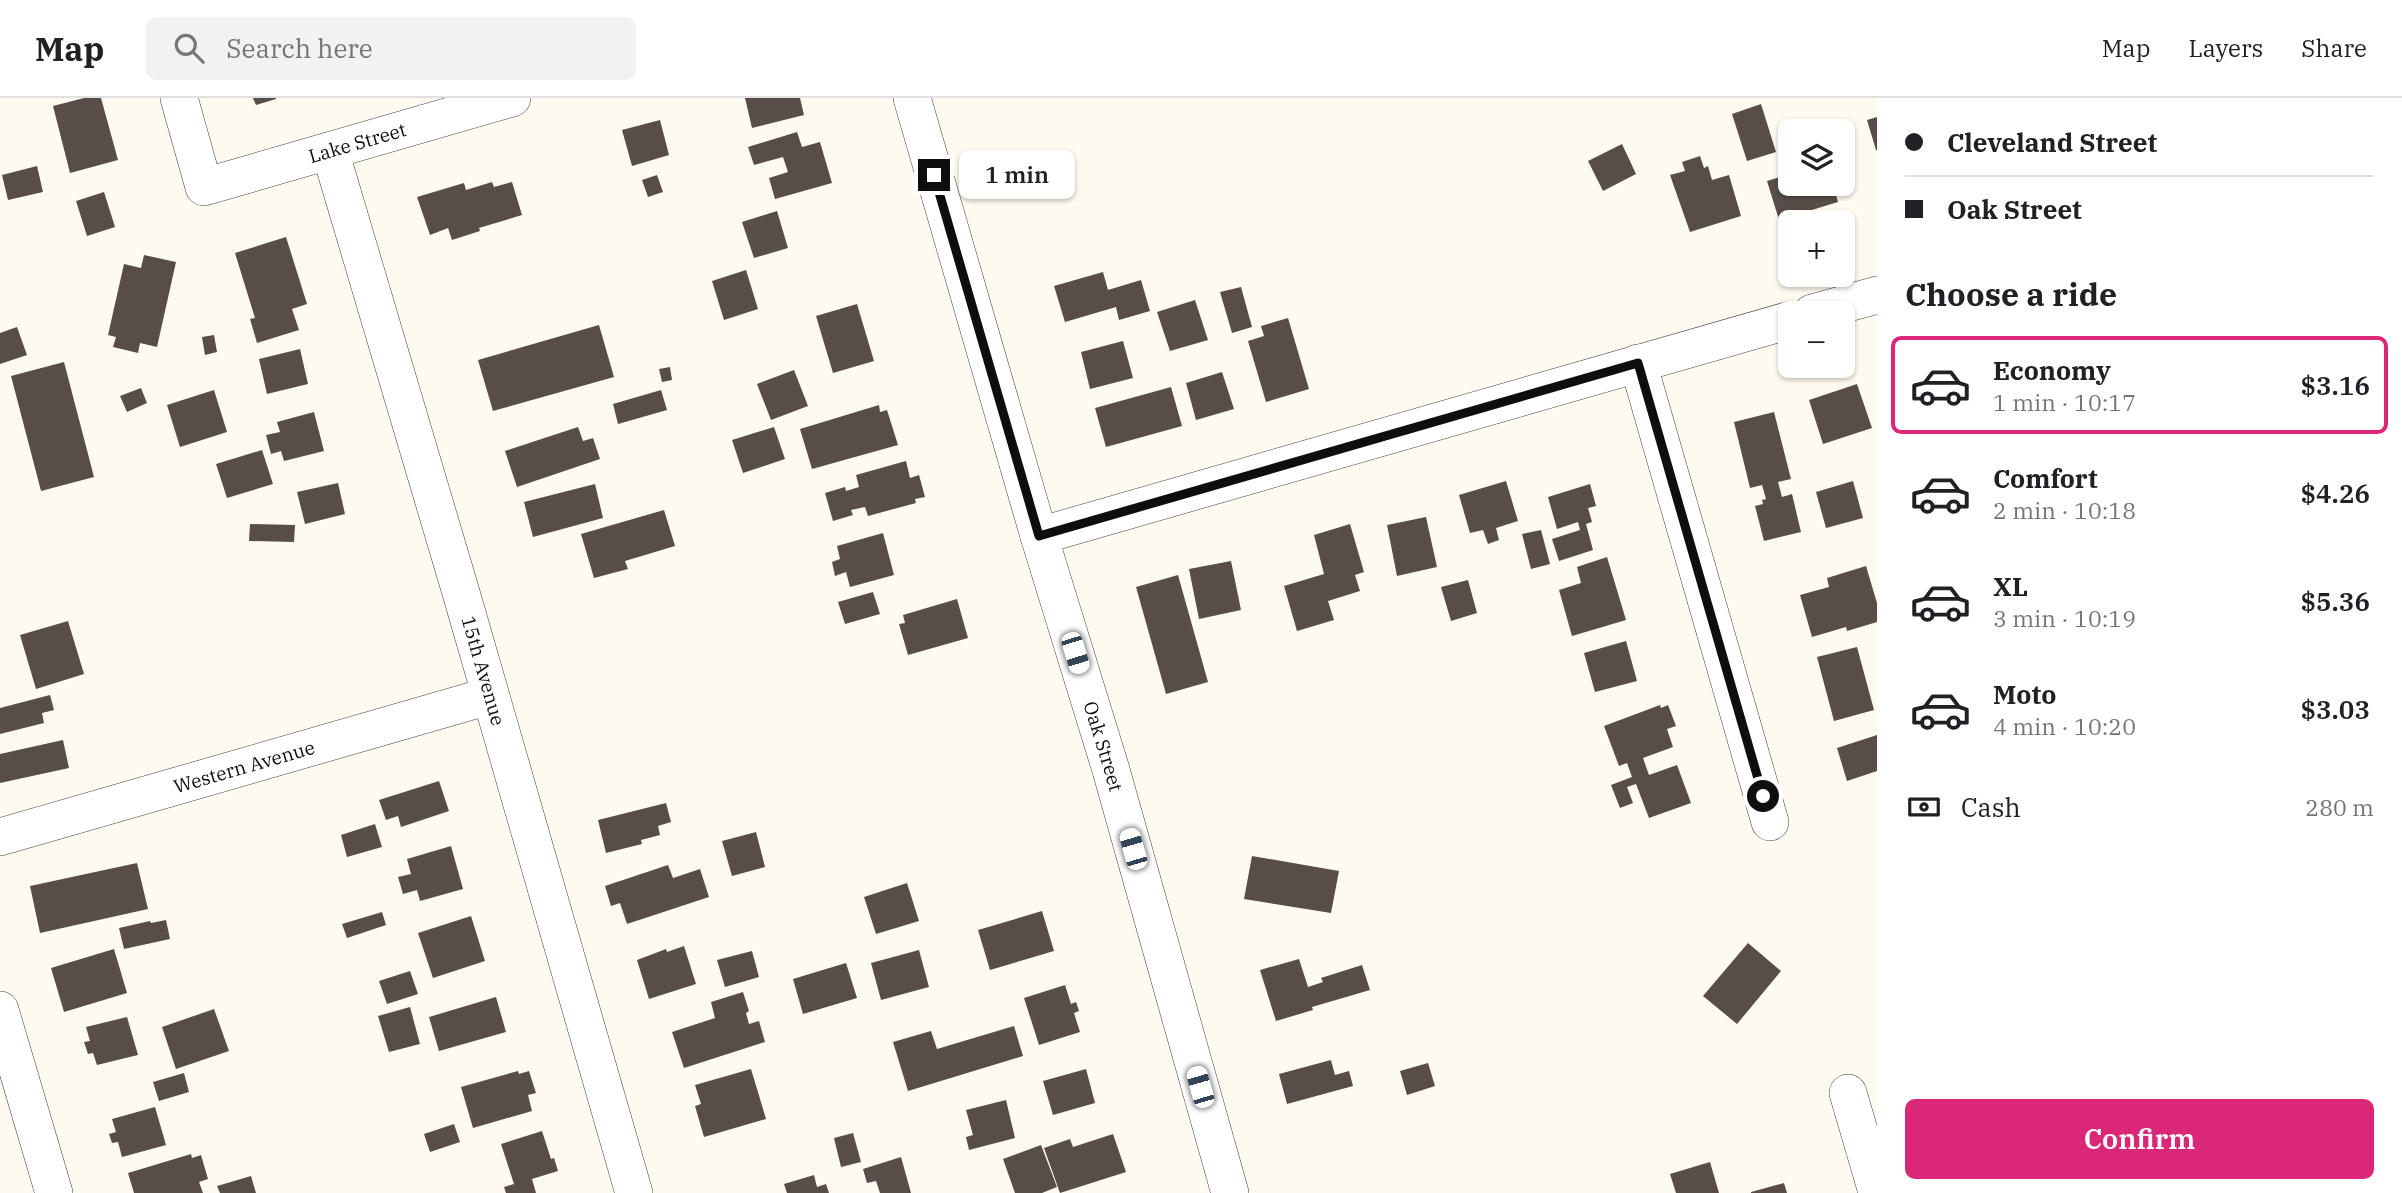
<!DOCTYPE html>
<meta charset="utf-8">
<style>
body{margin:0;font-family:"IBM Plex Serif",serif;background:#f2f2f2;color:#202124;height:100vh;display:flex;flex-direction:column;font-size:26px;white-space:nowrap}
*{box-sizing:border-box;margin:0}
p{font-size:23px;color:#757577}
.icon{flex:none;width:38px;height:38px;fill:none;stroke:currentColor;stroke-width:2;stroke-linecap:round;stroke-linejoin:round}
.map{position:relative;flex:1;overflow:hidden}
.details{display:flex;flex-direction:column;background:#fff;width:525px}
.details>*{flex:none}
.hud{display:grid;align-content:center;height:154px;padding:0 28px;background:#fff}
.controls{position:absolute;left:1778px;top:21px;display:grid;gap:14px}
.controls a{display:grid;place-items:center;width:77px;height:77px;border-radius:10px;background:#fff;box-shadow:0 2px 5px #0004;font-size:35px}
.end{position:absolute;width:32px;height:32px;margin:-16px;border:9px solid #0e0e0e;background:#fff;box-shadow:0 0 0 4px #fff}
.from{border-radius:50%}
.bubble{position:absolute;height:49px;border-radius:10px;background:#fff;box-shadow:0 2px 5px #0004;font-size:23px;font-weight:600;line-height:49px;text-align:center}
.car{position:absolute;width:21px;height:42px;margin:-21px -10px;border-radius:9px;box-shadow:0 0 5px 2px #0007;background:linear-gradient(#fff 24%,#345 0 40%,#fff 0 76%,#345 0 86%,#fff 0)}
.hud b{display:flex;align-items:center;gap:24px;height:66px;font-size:26px}
.hud b+b{border-top:2px solid #e0e0e0}
.hud i{width:18px;height:18px;background:#202124}
ul{padding:0;list-style:none}
li{display:flex;align-items:center;gap:21px;height:98px;margin:0 14px 10px;padding:0 14px;border:4px solid transparent;border-radius:10px}
li div{flex:1}
li b{display:block;font-size:26px}
li em{font-style:normal;font-weight:600}
li.selected{border-color:#db2777}
li>.icon{width:63px;height:63px;stroke-width:1.5}
h2{padding:0 28px;font-size:32px;line-height:84px}
.pay{display:flex;align-items:center;gap:18px;height:77px;padding:0 28px;font-size:26px}
.pay p{margin-inline-start:auto}
.primary-button{display:flex;gap:14px;margin-top:auto;padding:14px 28px}
.primary-button a{flex:1;height:80px;border-radius:10px;background:#db2777;color:#fff;font-size:28px;font-weight:600;line-height:80px;text-align:center}
header{display:flex;align-items:center;gap:42px;box-sizing:border-box;height:98px;padding:0 35px;background:#fff;border-bottom:2px solid #e0e0e0}
header strong{font-size:33px}
nav{display:flex;gap:38px;margin-inline-start:auto;font-size:24px}
.search{width:490px;height:63px;background:#f2f2f2;display:flex;align-items:center;gap:18px;box-sizing:border-box;padding:0 24px;border-radius:10px;color:#757577;font-size:26px}
main{display:flex;flex:1;min-height:0}
.map>svg:first-child{display:block}
.building{fill:#584d49}
.lines{fill:none;stroke-linecap:round;stroke-linejoin:round}
.minor-casing{stroke:#414141;stroke-width:38}
.minor{stroke:#fff;stroke-width:37}
.route{stroke:#0e0e0e;stroke-width:9}
.labels{text-anchor:middle;dominant-baseline:central;stroke-width:7;stroke-linejoin:round;paint-order:stroke}
.street-label{font-size:19px;fill:#0e0e0e;stroke:#fff}
</style>
<header>
<strong>Map</strong>
<div class="search"><svg class="icon" aria-label="search" viewBox="0 0 24 24"><circle cx="10" cy="10" r="6"/><path d="M15 15l6 6"/></svg>Search here</div>
<nav><a>Map</a><a>Layers</a><a>Share</a></nav>
</header>
<main>
<div class="map">
<svg width="1877" height="1095" viewBox="0 0 1877 1095">
<rect width="100%" height="100%" fill="#fffaef"/>
<path class="building" d="M84,0h17l17,62 -48,13 -17,-67z
M253,0h23v1l-20,6z
M745,0h55l4,17 -52,13z
M1761,6l15,48 -29,9 -15,-47z
M1877,19v33h-1l-9,-30z
M660,22l9,35 -37,11 -10,-36z
M797,34l5,15 18,-5 12,41 -57,16 -6,-21 19,-6 -5,-15 -29,8 -6,-18z
M1622,46l14,30 -33,17 -15,-30z
M1700,58l4,12 4,-2 4,14 17,-5 12,41 -51,16 -20,-57 15,-4 -3,-9z
M37,68l6,26 -35,8 -6,-25z
M1790,76v10h43l5,18 -59,18 -12,-39z
M657,77l6,17 -15,5 -6,-17z
M492,84l2,5 18,-5 10,33 -43,13 1,3 -28,9 -4,-12 -18,7 -13,-38 47,-14 2,7z
M104,94l11,35 -28,9 -11,-35z
M777,113l11,37 -34,10 -12,-36z
M286,139l21,67 -15,5 7,21 -42,13 -7,-24 5,-1 -20,-65z
M144,157l32,7 -19,85 -17,-4 -2,10 -25,-6 3,-10 -8,-2 16,-71 17,4z
M746,172l12,39 -34,11 -12,-39z
M1103,174l5,18 33,-10 9,31 -31,9 -3,-13 -51,15 -11,-36z
M1241,189l11,40 -20,6 -12,-41z
M1195,202l13,40 -38,11 -13,-39z
M857,206l17,57 -41,12 -17,-57z
M1288,220l21,71 -43,13 -18,-61 16,-5 -3,-10z
M599,227l15,52 -121,34 -15,-51z
M17,229l10,28 -27,9v-31z
M214,237l3,17 -12,3 -3,-18z
M1123,243l10,37 -43,11 -9,-37z
M300,251l8,35 -41,10 -8,-35z
M64,264l30,115 -53,14 -30,-115z
M670,269l2,13 -10,2 -3,-13z
M794,272l14,36 -37,14 -14,-36z
M1222,274l12,37 -38,11 -10,-37z
M1857,286l15,44 -49,16 -14,-44z
M1171,289l11,39 -76,21 -11,-39z
M141,290l6,15 -20,9 -7,-16z
M214,292l13,42 -47,15 -13,-42z
M661,292l6,20 -49,14 -5,-20z
M879,307l1,7 7,-2 11,35 -86,24 -12,-40z
M314,314l10,39 -40,10 -3,-10 -10,3 -5,-19 14,-3 -3,-10z
M1774,314l17,67 -13,3 4,15 10,-3 9,38 -37,9 -9,-35 8,-2 -1,-4 4,-1 -4,-14 -12,3 -16,-66z
M578,329l5,14 10,-3 7,21 -83,28 -12,-36z
M774,329l11,32 -42,14 -11,-33z
M262,352l11,34 -46,14 -11,-34z
M906,363l4,17 9,-3 6,22 -10,2 1,4 -48,13 -3,-9 -14,3 2,5 -20,6 -8,-28 20,-6 1,4 13,-4 -3,-12z
M1506,383l12,40 -22,7 3,12 -11,4 -5,-14 -13,3 -11,-38z
M1853,383l10,37 -37,10 -10,-36z
M338,385l7,31 -40,10 -8,-32z
M595,386l8,34 -70,19 -9,-35z
M1590,386l6,22 -8,2 4,14 -6,2 7,26 -34,11 -7,-22 28,-9 -2,-8 -21,7 -9,-32z
M664,412l11,36 -50,15 3,8 -34,9 -13,-44z
M1426,419l11,50 -40,9 -10,-51z
M250,426l45,1 -1,17 -45,-1z
M1350,426l14,48 -9,3 5,16 -32,10 6,19 -37,11 -13,-45 40,-12 -10,-39z
M1541,432l9,34 -19,5 -9,-35z
M883,435l11,42 -44,12 -4,-15 -11,4 -3,-14 8,-3 -3,-13z
M1607,459l19,63 -54,16 -13,-46 22,-7 -4,-16z
M1231,463l10,49 -42,9 -10,-50z
M1866,468l11,37v19l-30,9 -1,-4 -34,10 -12,-42 29,-8 -2,-9z
M1178,477l30,107 -42,12 -30,-107z
M1468,482l9,33 -26,8 -10,-34z
M873,494l7,22 -35,10 -7,-22z
M957,501l11,39 -60,17 -9,-31 6,-1 -2,-8z
M68,523l16,53 -48,15 -16,-54z
M1626,543l11,40 -42,11 -11,-39z
M1857,549l17,63 -40,11 -17,-64z
M50,597l4,15 -12,3 2,10 -44,11v-26z
M1660,607l1,3 7,-3 8,21 -9,3 6,18 -30,11 6,17 28,-10 14,38 -42,15 -13,-34 -9,3 6,16 -13,5 -9,-23 21,-8 -5,-14 -8,3 -15,-40z
M1877,637v36l-30,10 -10,-33z
M63,642l6,28 -69,15v-29z
M439,683l10,30 -48,16 -3,-11 -12,4 -7,-20z
M666,705l5,19 -13,4 2,9 -19,5 1,4 -36,9 -8,-33z
M375,726l7,23 -35,10 -6,-22z
M756,734l9,35 -33,9 -10,-35z
M451,748l12,43 -43,12 -3,-11 -14,4 -5,-17 13,-3 -4,-15z
M1252,758l87,15 -8,42 -87,-14z
M137,765l11,46 -108,24 -10,-47z
M668,767l5,13 27,-9 9,28 -82,27 -7,-21 -9,3 -6,-20z
M907,785l12,38 -43,13 -12,-37z
M1042,813l12,40 -64,19 -12,-40z
M382,814l4,13 -39,13 -5,-14z
M471,818l14,45 -52,17 -15,-45z
M166,822l4,19 -46,10 -5,-21 31,-7 1,2z
M1748,845l33,28 -44,53 -34,-28z
M684,848l12,38 -47,15 -12,-39 29,-11 1,3z
M114,851l13,44 -63,19 -13,-44z
M919,852l10,37 -48,13 -10,-37z
M752,853l7,26 -34,10 -8,-27z
M1299,861l9,28 15,-5 -2,-4 41,-13 8,25 -58,17 1,3 -37,11 -16,-51z
M846,865l11,35 -54,16 -10,-35z
M410,873l8,23 -31,10 -8,-23z
M1065,887l6,19 5,-2 3,9 -5,2 6,19 -41,13 -15,-47z
M743,894l6,19 -3,2 3,11 10,-3 6,21 -81,26 -12,-36 43,-14 -4,-16z
M496,899l10,35 -67,19 -10,-34z
M410,909l10,37 -31,8 -11,-36z
M214,911l15,42 -53,18 -14,-42z
M127,919l11,38 -41,10 -4,-12 -5,1 -4,-12 6,-1 -4,-14z
M1014,928l9,30 -115,35 -15,-49 38,-11 6,18z
M1331,962l4,15 14,-4 4,15 -66,18 -8,-30z
M1428,965l7,23 -28,9 -7,-24z
M751,971l15,50 -62,18 -9,-31 6,-2 -6,-19z
M1086,971l9,34 -42,12 -10,-34z
M518,973l1,3 10,-3 7,22 -8,2 4,16 -59,17 -12,-41z
M184,975l5,19 -30,9 -6,-19z
M1006,1002l9,38 -46,12 -3,-13 7,-2 -7,-25z
M155,1009l11,38 -44,12 -4,-15 -6,1 -3,-9 7,-2 -4,-13z
M454,1026l6,18 -30,10 -6,-18z
M542,1033l9,28 3,-1 4,13 -26,8 4,14h-30l-2,-6 10,-3 -13,-40z
M853,1035l8,29 -20,5 -7,-29z
M1113,1036l13,38 -66,21 -16,-45 26,-9 3,8z
M1041,1047l16,42 -15,6h-27l-12,-34z
M191,1056l1,4 9,-3 7,24 -9,3 4,11h-69l-6,-20z
M901,1059l10,36h-31l-4,-12 -9,2 -4,-14z
M1710,1064l9,31h-43l-6,-19z
M814,1077l3,12 9,-3 3,9h-42l-3,-9z
M251,1078l5,17h-36l-3,-7z
M1784,1085l3,10h-36v-1z"/>
<g class="lines">
<defs>
<g id="minor">
<path id="s1" d="M179,0l25,89 308,-89"/>
<path id="s2" d="M912,0l127,438 72,234 119,423"/>
<path id="s3" d="M330,53l132,445 172,597"/>
<path d="M1812,215l65,-18"/>
<path d="M1638,265l132,459"/>
<path d="M1039,438l751,-216"/>
<path id="s4" d="M0,739l489,-141"/>
<path d="M0,912l54,183"/>
<path d="M1848,995l29,99"/>
</g>
</defs>
<use href="#minor" class="minor-casing"/>
<use href="#minor" class="minor"/>
</g>
<g class="lines">
<path class="route" d="M934,77l105,361 599,-173 125,433"/>
</g>
<g class="labels">
<g class="street-label">
<text stroke="none"><textPath href="#s1" startOffset="252">Lake Street</textPath></text>
<text stroke="none"><textPath href="#s3" startOffset="542">15th Avenue</textPath></text>
<text stroke="none"><textPath href="#s2" startOffset="676">Oak Street</textPath></text>
<text stroke="none"><textPath href="#s4" startOffset="254">Western Avenue</textPath></text>
</g>
</g>
</svg>
<div class="controls">
<a><svg class="icon" aria-label="layers" viewBox="0 0 24 24"><path d="M12 4l9 5-9 5-9-5zM3 14l9 5 9-5"/></svg></a>
<a>+</a>
<a>−</a>
</div>
<i class="end from" style="left:1763px;top:698px"></i>
<i class="end" style="left:934px;top:77px"></i>
<div class="bubble" style="left:959px;top:52px;width:116px">1 min</div>
<i class="car" style="left:1075px;top:555px;rotate:163deg"></i>
<i class="car" style="left:1133px;top:751px;rotate:344deg"></i>
<i class="car" style="left:1200px;top:989px;rotate:344deg"></i>
</div>
<section class="details">
<div class="hud">
<b><i class="from"></i>Cleveland Street</b>
<b><i></i>Oak Street</b>
</div>
<h2>Choose a ride</h2>
<ul>
<li class="selected"><svg class="icon" aria-label="car" viewBox="0 0 24 24"><path d="M5 17H2v-5l4-1 3-4h7l3 4 3 1v5h-3M9 17h6M6 11h13"/><circle cx="7" cy="17" r="2"/><circle cx="17" cy="17" r="2"/></svg><div><b>Economy</b><p>1 min · 10:17</p></div><em>$3.16</em></li>
<li><svg class="icon" aria-label="car" viewBox="0 0 24 24"><path d="M5 17H2v-5l4-1 3-4h7l3 4 3 1v5h-3M9 17h6M6 11h13"/><circle cx="7" cy="17" r="2"/><circle cx="17" cy="17" r="2"/></svg><div><b>Comfort</b><p>2 min · 10:18</p></div><em>$4.26</em></li>
<li><svg class="icon" aria-label="car" viewBox="0 0 24 24"><path d="M5 17H2v-5l4-1 3-4h7l3 4 3 1v5h-3M9 17h6M6 11h13"/><circle cx="7" cy="17" r="2"/><circle cx="17" cy="17" r="2"/></svg><div><b>XL</b><p>3 min · 10:19</p></div><em>$5.36</em></li>
<li><svg class="icon" aria-label="car" viewBox="0 0 24 24"><path d="M5 17H2v-5l4-1 3-4h7l3 4 3 1v5h-3M9 17h6M6 11h13"/><circle cx="7" cy="17" r="2"/><circle cx="17" cy="17" r="2"/></svg><div><b>Moto</b><p>4 min · 10:20</p></div><em>$3.03</em></li>
</ul>
<div class="pay"><svg class="icon" aria-label="cash" viewBox="0 0 24 24"><path d="M3 7h18v10H3z"/><circle cx="12" cy="12" r="2"/></svg>Cash<p>280 m</p></div>
<div class="primary-button"><a>Confirm</a></div>
</section>
</main>
